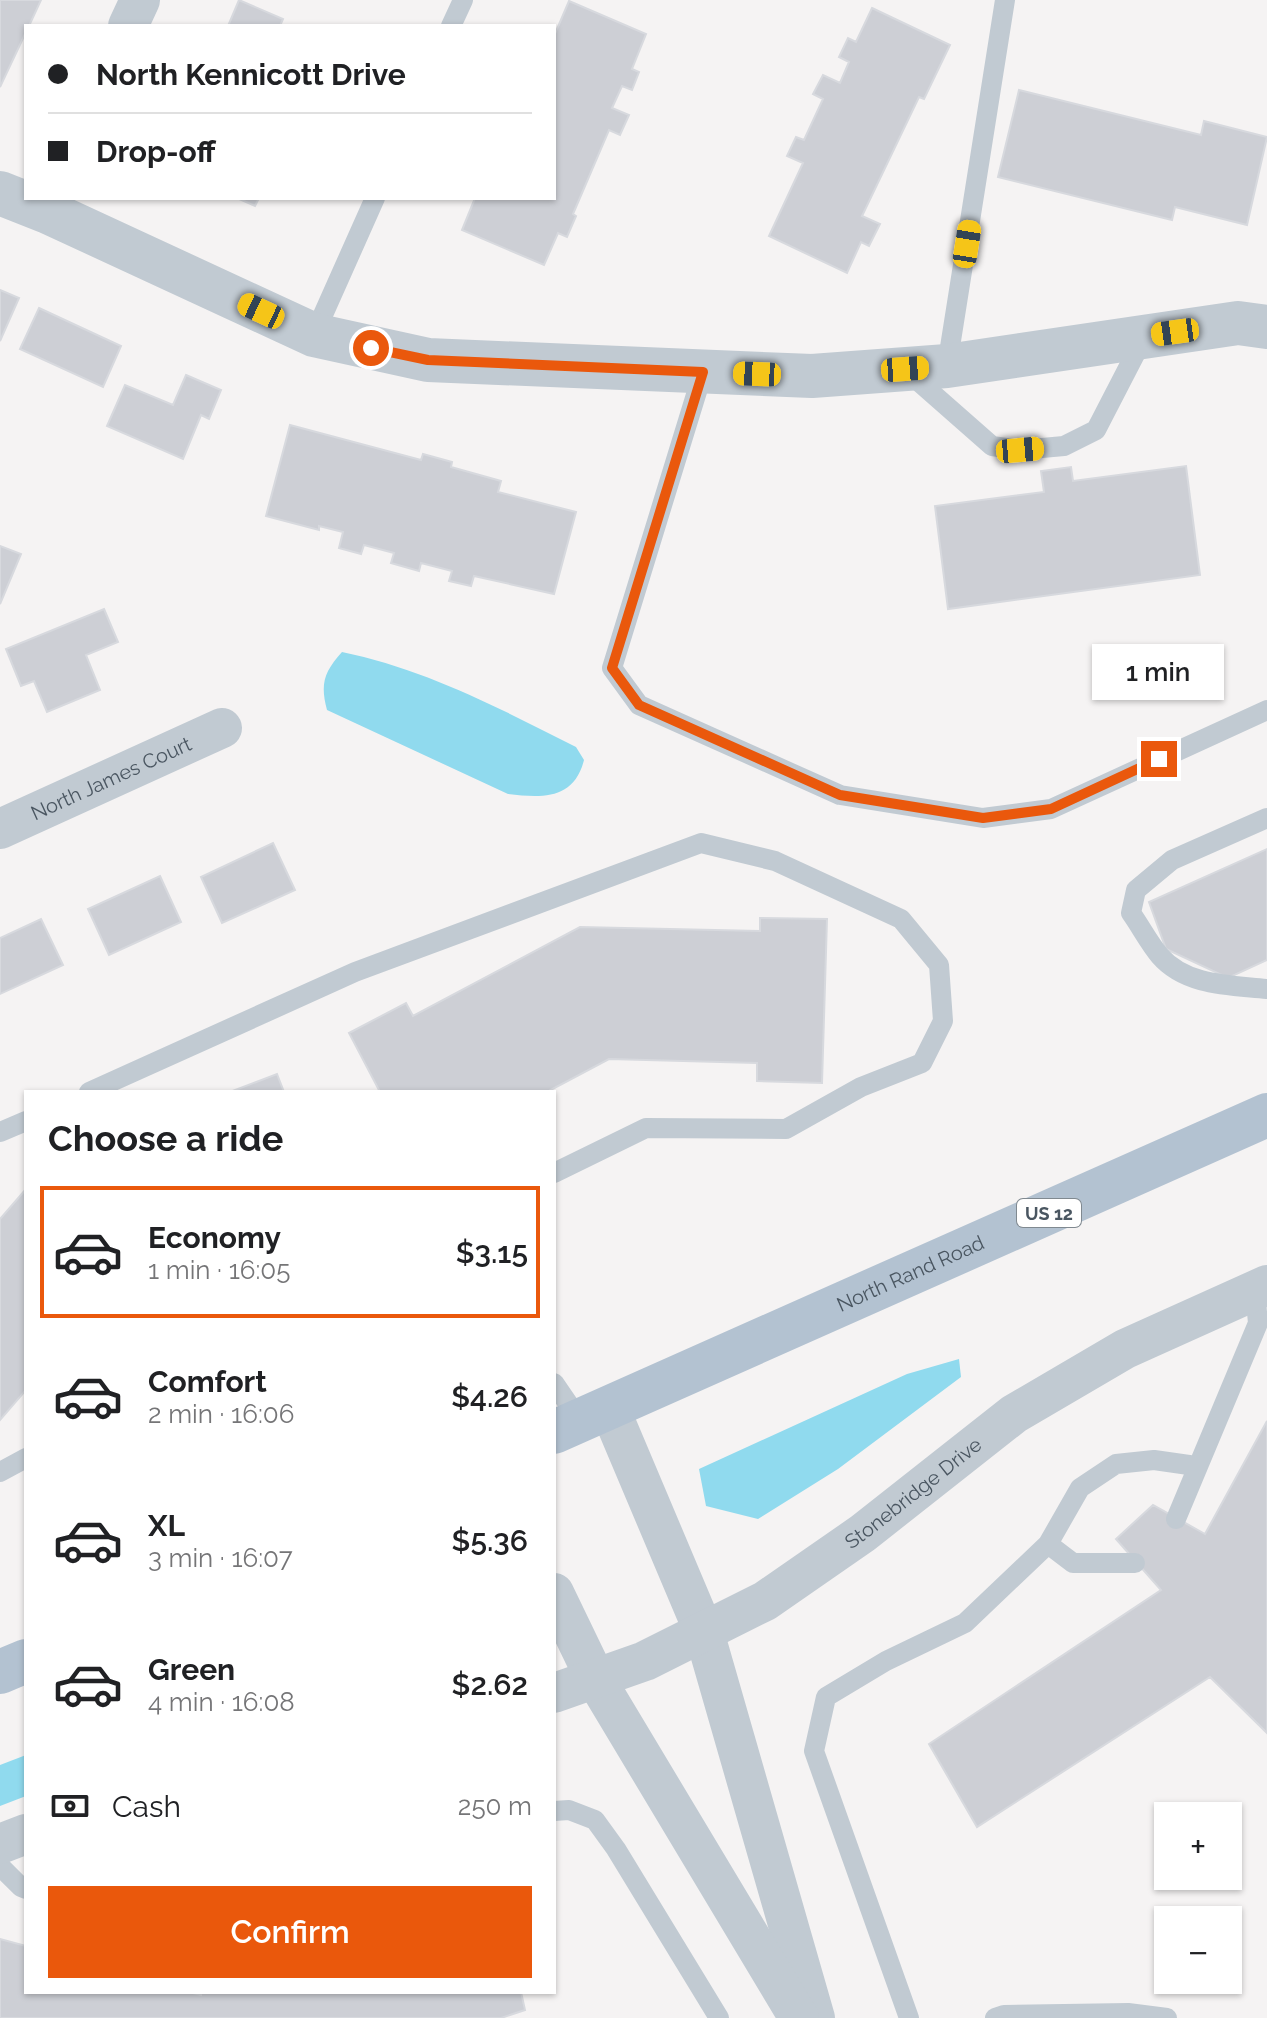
<!DOCTYPE html>
<meta charset="utf-8">
<style>
body{margin:0;font-family:Raleway,sans-serif;background:#f2f2f2;color:#202124;height:100vh;display:flex;flex-direction:column;font-size:30px;white-space:nowrap}
*{box-sizing:border-box;margin:0}
p{font-size:26px;color:#757577}
.icon{flex:none;width:44px;height:44px;fill:none;stroke:currentColor;stroke-width:2;stroke-linecap:round;stroke-linejoin:round}
.map{position:relative;flex:1;overflow:hidden}
.details{position:absolute;left:24px;top:1090px;width:532px;height:904px;display:flex;flex-direction:column;background:#fff;border-radius:0px;box-shadow:0 2px 6px #0004}
.details>*{flex:none}
.top-card{position:absolute;left:24px;top:24px;width:532px;height:176px;border-radius:0px;box-shadow:0 2px 6px #0004;display:grid;align-content:center;height:176px;padding:0 24px;background:#fff}
.buttons{position:absolute;left:1154px;top:1802px;display:grid;gap:16px}
.buttons a{display:grid;place-items:center;width:88px;height:88px;border-radius:0px;background:#fff;box-shadow:0 2px 6px #0004;font-size:40px}
.end{position:absolute;width:36px;height:36px;margin:-18px;border:10px solid #ea580c;background:#fff;box-shadow:0 0 0 4px #fff}
.from{border-radius:50%}
.bubble{position:absolute;height:56px;border-radius:0px;background:#fff;box-shadow:0 2px 6px #0004;font-size:26px;font-weight:600;line-height:56px;text-align:center}
.car{position:absolute;width:24px;height:48px;margin:-24px -12px;border-radius:10px;box-shadow:0 0 6px 2px #0007;background:linear-gradient(#f5c518 24%,#345 0 40%,#f5c518 0 76%,#345 0 86%,#f5c518 0)}
.top-card b{display:flex;align-items:center;gap:28px;height:76px;font-size:30px}
.top-card b+b{border-top:2px solid #e0e0e0}
.top-card i{width:20px;height:20px;background:#202124}
ul{padding:0;list-style:none}
li{display:flex;align-items:center;gap:24px;height:132px;margin:0 16px 12px;padding:0 8px;border:4px solid transparent;border-radius:0px}
li div{flex:1}
li b{display:block;font-size:30px}
li em{font-style:normal;font-weight:600}
li.selected{border-color:#ea580c}
li>.icon{width:72px;height:72px;stroke-width:1.5}
h2{padding:0 24px;font-size:36px;line-height:96px}
.pay{display:flex;align-items:center;gap:20px;height:88px;padding:0 24px;font-size:30px}
.pay p{margin-inline-start:auto}
.action{display:flex;gap:16px;margin-top:auto;padding:16px 24px}
.action a{flex:1;height:92px;border-radius:0px;background:#ea580c;color:#fff;font-size:32px;font-weight:600;line-height:92px;text-align:center}
.map>svg:first-child{display:block}
.water{fill:#90daee}
.building{fill:#cdcfd5;stroke:#d7d9de;stroke-width:2}
.lines{fill:none;stroke-linecap:round;stroke-linejoin:round}
.service{stroke:#c1cad2;stroke-width:20}
.minor{stroke:#c1cad2;stroke-width:40}
.tertiary{stroke:#c1cad2;stroke-width:44}
.primary{stroke:#b3c2d1;stroke-width:44}
.route{stroke:#ea580c;stroke-width:10}
.labels{text-anchor:middle;dominant-baseline:central;stroke-width:6;stroke-linejoin:round;paint-order:stroke}
.shield{fill:#fff;stroke:#808990;stroke-width:2}
.shield-label{font-size:18px;font-weight:bold;fill:#4a5661}
.street-label{font-size:20px;fill:#4a5661;stroke:#fff}
</style>
<div class="map">
<svg width="1267" height="2018" viewBox="0 0 1267 2018">
<rect width="100%" height="100%" fill="#f5f3f3"/>
<path class="water" d="M342,652c83,17 159,57 234,95l8,13c-10,40 -42,38 -76,34l-181,-84c-7,-26 -3,-38 15,-58z
M959,1359l2,18 -123,92 -80,50 -52,-13 -7,-37 208,-95z
M26,1755v41l-26,10v-41z"/>
<path class="building" d="M0,0h41l-12,26h-3v6l-26,55z
M239,0l44,19 -3,7h-52z
M569,1l77,33 -14,35 7,3 -7,18 -10,-4 -10,22 17,7 -9,20 -11,-5 -36,84 3,2 -9,21 -9,-4 -14,32 -82,-35 13,-32h79v-162z
M872,8l78,37 -26,54 -5,-2 -57,119 18,8 -11,22 -8,-4 -14,31 -78,-37 34,-73 -16,-7 9,-19 8,3 19,-41 -10,-5 10,-19 17,8 9,-21 -10,-5 9,-19 8,4z
M1019,90l182,45 3,-14 63,16 -20,88 -72,-18 -3,13 -174,-43z
M237,198h22l-4,8z
M0,290l19,8 -19,43z
M39,308l82,38 -18,41 -83,-38z
M186,375l35,15 -12,29 -8,-4 -18,44 -76,-33 18,-41 48,20z
M290,425l131,35 2,-6 29,8 -1,5 50,14 -3,11 78,20 -22,82 -80,-18 -3,10 -22,-5 3,-10 -31,-8 -2,8 -28,-8 3,-10 -30,-8 -3,9 -22,-6 4,-16 -24,-6v4l-53,-14z
M1186,466l14,109 -252,34 -13,-103 109,-14 -3,-21 30,-4 2,14z
M0,546l21,8 -21,50z
M104,609l14,33 -32,13 14,35 -53,22 -13,-31 -13,5 -15,-37z
M273,843l22,47 -73,33 -21,-46z
M1267,849v111l-39,18 -62,-29 -17,-47z
M160,876l21,46 -72,33 -21,-46z
M760,918l67,1 -5,164 -65,-2v-18l-148,-4 -62,33h-167l-31,-59 57,-30 7,13 167,-89 180,4z
M41,919l22,46 -63,29v-56z
M277,1074l7,18h-54z
M26,1189v201l-26,30v-201z
M1267,1421v312l-57,-56 -233,150 -48,-83 232,-154 -45,-51 37,-34 52,29z
M0,1939l26,7v46h163l12,3v-3h320l4,18 -24,8h-501z"/>
<g class="lines">
<path class="service" d="M451,26l12,-26
M314,335l61,-137
M947,366l58,-366
M703,372l-91,296 27,37 201,90 143,23 68,-9 216,-99
M909,373l83,73 28,4 44,-4 32,-16 48,-93
M1267,818l-95,42 -36,30 -5,23c10,14 18,30 29,43 26,30 70,29 107,33
M89,1092l266,-120 346,-129 74,18 126,58 38,46 4,56 -21,42 -61,24 -75,42 -140,-1 -92,45
M0,1132l26,-11
M554,1383l26,38
M0,1472l26,-14
M1176,1519l82,-196 -3,-32
M1048,1544l32,-56 36,-24 38,-4 42,6
M554,1811l15,-1 26,10 21,29 103,169
M0,1866l21,21 5,2
M909,2018l-95,-267 12,-54 60,-36 79,-38 83,-79 25,19h62
M995,2018l9,-3 124,-2 39,5"/>
<g class="minor">
<path d="M128,26l12,-26"/>
<path id="s1" d="M0,829l222,-101"/>
<path d="M609,1407l95,225 111,386"/>
<path d="M554,1593l41,85 204,340"/>
<path id="s2" d="M554,1693l91,-32 120,-60 98,-68 151,-119 111,-65 142,-64"/>
<path d="M0,1844l26,-10"/>
</g>
<path class="tertiary" d="M0,193l48,19 266,123 114,25 384,16 135,-10 291,-43 29,4"/>
<g class="primary">
<path id="s3" d="M554,1432l713,-317"/>
<path d="M0,1672l26,-11"/>
</g>
</g>
<g class="lines">
<path class="route" d="M371,348l57,12 275,12 -91,296 27,37 201,90 143,23 68,-9 108,-50"/>
</g>
<g class="labels">
<rect class="shield" x="1017" y="1199" width="64" height="28" rx="6"/>
<g class="shield-label">
<text x="1049" y="1213">US 12</text>
</g>
<g class="street-label">
<text stroke="none"><textPath href="#s1" startOffset="122">North James Court</textPath></text>
<text stroke="none"><textPath href="#s3" startOffset="390">North Rand Road</textPath></text>
<text stroke="none"><textPath href="#s2" startOffset="414">Stonebridge Drive</textPath></text>
</g>
</g>
</svg>
<div class="buttons">
<a>+</a>
<a>−</a>
</div>
<i class="end from" style="left:371px;top:348px"></i>
<i class="end" style="left:1159px;top:759px"></i>
<div class="bubble" style="left:1092px;top:644px;width:132px">1 min</div>
<i class="car" style="left:967px;top:244px;rotate:9deg"></i>
<i class="car" style="left:261px;top:311px;rotate:295deg"></i>
<i class="car" style="left:1175px;top:332px;rotate:262deg"></i>
<i class="car" style="left:905px;top:369px;rotate:86deg"></i>
<i class="car" style="left:757px;top:374px;rotate:272deg"></i>
<i class="car" style="left:1020px;top:450px;rotate:85deg"></i>
<div class="top-card">
<b><i class="from"></i>North Kennicott Drive</b>
<b><i></i>Drop-off</b>
</div>
<section class="details">
<h2>Choose a ride</h2>
<ul>
<li class="selected"><svg class="icon" aria-label="car" viewBox="0 0 24 24"><path d="M5 17H2v-5l4-1 3-4h7l3 4 3 1v5h-3M9 17h6M6 11h13"/><circle cx="7" cy="17" r="2"/><circle cx="17" cy="17" r="2"/></svg><div><b>Economy</b><p>1 min · 16:05</p></div><em>$3.15</em></li>
<li><svg class="icon" aria-label="car" viewBox="0 0 24 24"><path d="M5 17H2v-5l4-1 3-4h7l3 4 3 1v5h-3M9 17h6M6 11h13"/><circle cx="7" cy="17" r="2"/><circle cx="17" cy="17" r="2"/></svg><div><b>Comfort</b><p>2 min · 16:06</p></div><em>$4.26</em></li>
<li><svg class="icon" aria-label="car" viewBox="0 0 24 24"><path d="M5 17H2v-5l4-1 3-4h7l3 4 3 1v5h-3M9 17h6M6 11h13"/><circle cx="7" cy="17" r="2"/><circle cx="17" cy="17" r="2"/></svg><div><b>XL</b><p>3 min · 16:07</p></div><em>$5.36</em></li>
<li><svg class="icon" aria-label="car" viewBox="0 0 24 24"><path d="M5 17H2v-5l4-1 3-4h7l3 4 3 1v5h-3M9 17h6M6 11h13"/><circle cx="7" cy="17" r="2"/><circle cx="17" cy="17" r="2"/></svg><div><b>Green</b><p>4 min · 16:08</p></div><em>$2.62</em></li>
</ul>
<div class="pay"><svg class="icon" aria-label="cash" viewBox="0 0 24 24"><path d="M3 7h18v10H3z"/><circle cx="12" cy="12" r="2"/></svg>Cash<p>250 m</p></div>
<div class="action"><a>Confirm</a></div>
</section>
</div>
